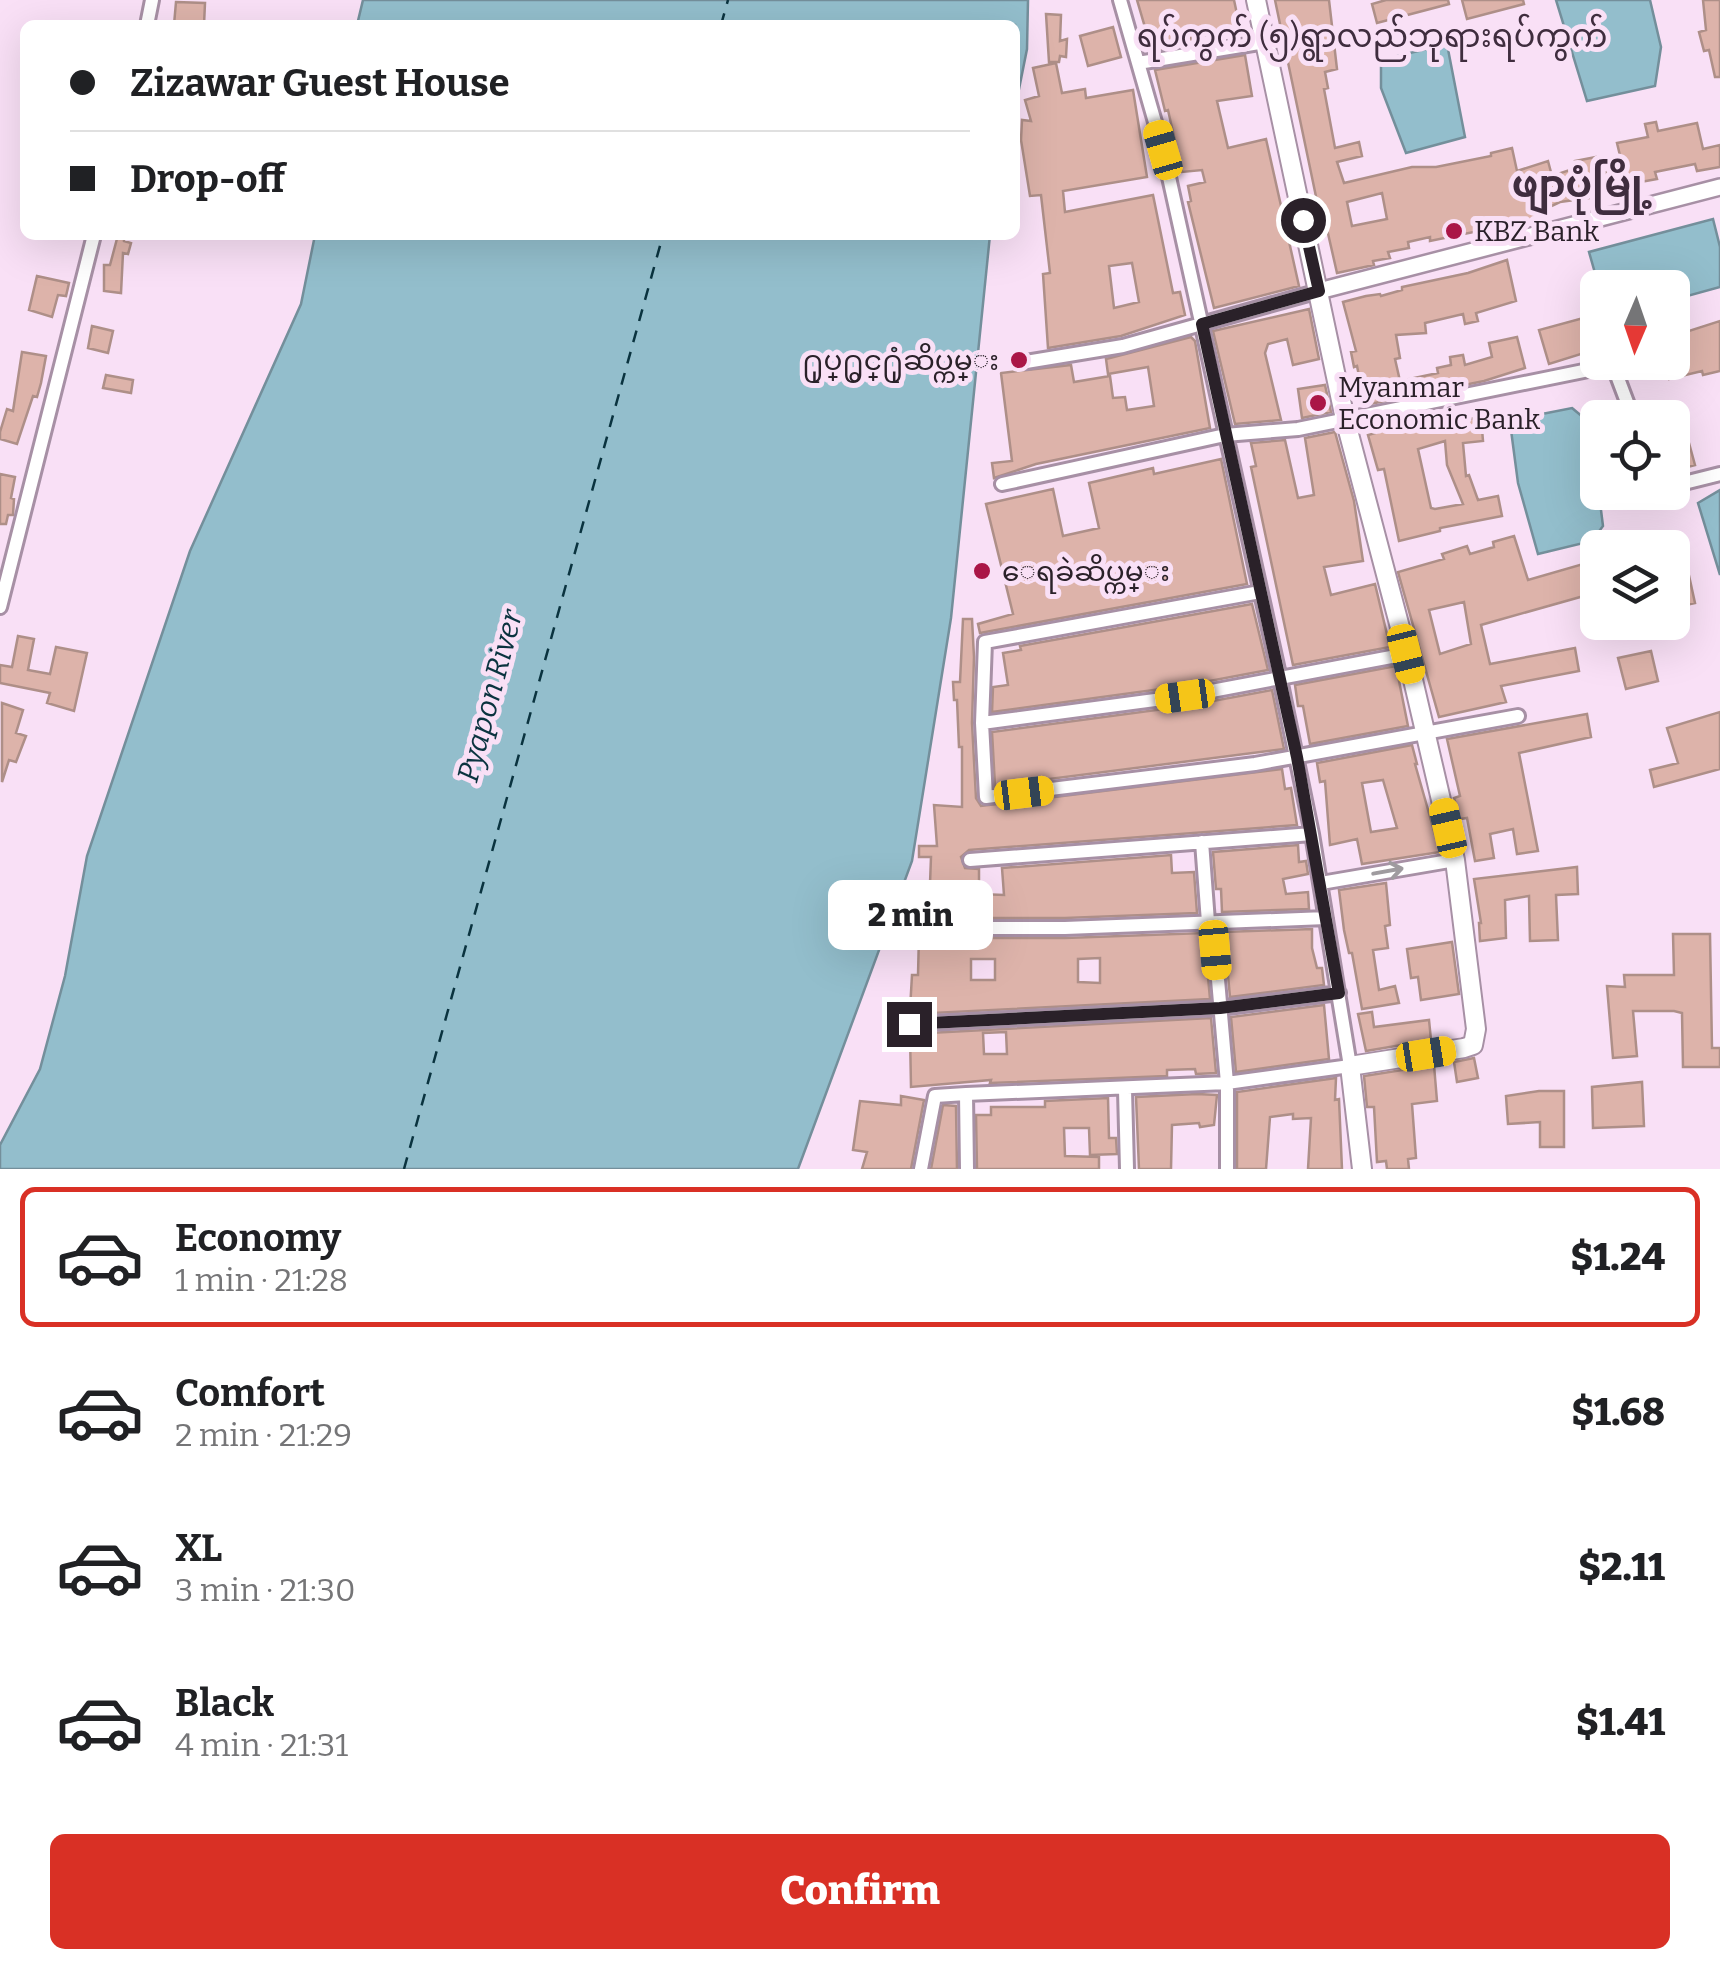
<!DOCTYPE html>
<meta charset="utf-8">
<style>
body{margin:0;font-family:Bitter,"Noto Sans Myanmar",serif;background:#f6f6f6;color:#202124;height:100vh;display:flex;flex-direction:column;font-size:38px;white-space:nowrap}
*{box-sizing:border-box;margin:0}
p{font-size:32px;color:#757577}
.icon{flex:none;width:55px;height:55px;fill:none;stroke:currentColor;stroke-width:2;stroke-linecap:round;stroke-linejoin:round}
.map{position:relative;height:1169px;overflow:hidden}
.details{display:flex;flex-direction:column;background:#fff;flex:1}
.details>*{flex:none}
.top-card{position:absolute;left:20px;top:20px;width:1000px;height:220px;border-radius:15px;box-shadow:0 10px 40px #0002;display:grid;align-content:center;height:220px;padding:0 50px;background:#fff}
.needle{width:65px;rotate:182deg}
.fabs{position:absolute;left:1580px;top:270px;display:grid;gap:20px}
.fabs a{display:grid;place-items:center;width:110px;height:110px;border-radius:15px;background:#fff;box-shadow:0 10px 40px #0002;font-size:50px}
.end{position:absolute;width:45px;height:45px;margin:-22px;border:12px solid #2a2129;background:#fff;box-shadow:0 0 0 5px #fff}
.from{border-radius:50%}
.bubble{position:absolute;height:70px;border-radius:15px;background:#fff;box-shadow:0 10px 40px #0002;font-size:32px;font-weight:800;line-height:70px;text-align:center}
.car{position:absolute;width:30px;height:60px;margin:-30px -15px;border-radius:12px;box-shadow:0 0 8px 2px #0007;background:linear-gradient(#f5c518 24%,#345 0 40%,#f5c518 0 76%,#345 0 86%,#f5c518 0)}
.top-card b{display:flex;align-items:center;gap:35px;height:95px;font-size:38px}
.top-card b+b{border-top:2px solid #e0e0e0}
.top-card i{width:25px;height:25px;background:#202124}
ul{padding:18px 0 0;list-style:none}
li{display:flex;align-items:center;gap:30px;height:140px;margin:0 20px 15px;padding:0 30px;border:5px solid transparent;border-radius:15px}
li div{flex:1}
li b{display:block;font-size:38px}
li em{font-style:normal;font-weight:800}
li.active{border-color:#d93025}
li>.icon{width:90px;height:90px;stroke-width:1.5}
.action{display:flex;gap:20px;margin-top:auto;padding:20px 50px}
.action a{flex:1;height:115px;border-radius:15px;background:#d93025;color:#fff;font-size:40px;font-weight:800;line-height:115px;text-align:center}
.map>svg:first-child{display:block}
.water{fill:#93becc;stroke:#748f9b;stroke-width:2.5}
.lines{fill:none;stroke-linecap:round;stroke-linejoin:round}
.ferry{stroke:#0a333f;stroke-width:2.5;stroke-dasharray:12 10;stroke-linecap:butt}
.building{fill:#ddb3aa;stroke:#ae8f88;stroke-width:2.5;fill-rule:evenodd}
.minor-casing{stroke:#a790a5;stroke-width:18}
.tertiary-casing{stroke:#a790a5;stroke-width:20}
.secondary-casing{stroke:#a790a5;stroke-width:22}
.minor{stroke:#fff;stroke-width:12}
.tertiary{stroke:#fff;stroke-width:15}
.secondary{stroke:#fff;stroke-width:18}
.oneway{stroke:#9f9b9f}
.route{stroke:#2a2129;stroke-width:12}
.poi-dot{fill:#aa1647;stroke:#f9e0f6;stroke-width:4}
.labels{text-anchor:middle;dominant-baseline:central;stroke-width:10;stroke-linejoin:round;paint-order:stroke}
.poi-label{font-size:28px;fill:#2a2129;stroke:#f9e0f6;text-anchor:start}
.water-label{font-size:30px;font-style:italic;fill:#0a333f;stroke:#f9e0f6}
.quarter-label{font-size:32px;fill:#3f2d3e;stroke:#f9e0f6}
.district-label{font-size:38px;font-weight:bold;fill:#3f2d3e;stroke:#f9e0f6}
</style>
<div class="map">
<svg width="1720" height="1169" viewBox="0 0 1720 1169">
<rect width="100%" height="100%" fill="#f9e0f6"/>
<path class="water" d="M363,0h665l-1,49 -12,60v-84h-658z
M1556,0h94l11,47 -6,39 -68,15z
M1447,44l18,93 -59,16 -25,-65v-28z
M1713,219l7,28v40l-47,13 -1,-12 -73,-1 -10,-35z
M315,235h675l-39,383 -39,243 -114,308h-798v-24l40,-76 25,-93 22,-120 103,-305 111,-247z
M1572,408l18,15 13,103 -11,15 -54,13 -20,-71 -7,-53 16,-13z
M1720,490v85l-22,-72z"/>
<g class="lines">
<path class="ferry" d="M721,25l7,-25
M404,1169l259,-934"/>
</g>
<path class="building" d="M1137,0h97l6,28 -49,10 2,6 -41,7z
M1275,0h54l8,69 -12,3 3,16 -4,1 11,59 24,-6 3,14 -25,6 7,21 68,-16h24l55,-11v-3l21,-5 5,23 31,-10 4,15 24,-8 -1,-7 21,-4 3,17 24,-6 -6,-25 31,-6 -3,-13 11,-2 2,9 39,-8 6,26 17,-4v22l-23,4 -2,-7 -40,8 2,7 -33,6 2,8 -66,9 -15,7 2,8 -117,24v-4l-22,5 1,6 -21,4 2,6 -17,3 1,4 -37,8 -10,-44 -4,1zM1382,193l5,26 -35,7 -5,-24z
M1386,0h62l1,4 -72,19 -5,-19z
M1462,0h61l1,4 -57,15z
M1703,0h17v77h-5l-6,-27 -5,1 -5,-19 7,-2z
M176,2l29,1 -1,22h-30z
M1046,14l15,1 -1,26 7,-2 -1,18 -6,-1 -1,6h-10z
M1113,27l8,30 -33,9 -8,-30z
M1245,55l7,41 -35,5 11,47 38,-9 33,147 -85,22 -26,-106 3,-1 -3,-15 17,-4 -3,-12 -20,2 -14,-62 -3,1 -10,-41z
M1056,63l6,30 23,-4 1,9 47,-8 14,87 -84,14 2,21 88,-17 20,98 7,-1 5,23 -64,21 -73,12 -5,-74 7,-1 -9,-78 -11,1 -9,-56 1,-20 9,1 -6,-21 14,-4 -6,-28zM1132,263l7,39 -25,6 -5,-42z
M118,235h6v6l7,2 -3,11 -5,-1 -2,40 -17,-2v-26h6z
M1507,260l9,41 -40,12 2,8 -13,3 -2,-10 -38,9 1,10 -30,2 4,23 -5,1 5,22 38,-8 -1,-5 14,-3 -1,-8 13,-2 2,10 27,-8 -3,-14 28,-6 8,31 -41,13 -119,24 -8,-39 -3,1 -3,-15 5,-1 -13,-49 23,-6 14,-2 1,2 21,-6v-3l66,-14z
M37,276l32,7 -3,13 -8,-1 -6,22 -23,-7z
M1309,309l10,50 -26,6 -6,-26 -19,5 -3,9 16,67 -46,4 -22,-93z
M1587,317l10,32 -48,15 -10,-34z
M1720,321v50l-17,4 -1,-4 -33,8 -4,-17h7v-14l6,-2 -5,-19 11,-3 2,8z
M92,326l21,5 -5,22 -20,-5z
M1191,337l4,4 15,87 -174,36 -42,14 -2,-15 20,-2 -11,-88 70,-8 3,17 36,-6 3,22 12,-1 2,13 27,-4 -6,-39 -40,7 -2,-15z
M22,352l24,4 -5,27 -4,14 -4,-1 -16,48 -17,-5v-7l7,-23 6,2z
M106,375l27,5 -2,13 -28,-5z
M1325,385l6,27 -29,6 -4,-29z
M1481,417l2,24 -20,2 3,33 3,-1 9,25 20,-4 4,20 -62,12v3l-41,10 -15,-72 -6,1 -10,-35 50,-14 2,7zM1445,441l2,24 16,39 -28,5 -4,-1 -13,-59z
M1335,432l19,69 9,60 -39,6 7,28 44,-11 15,63 -97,18 -42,-198 5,-1 -5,-23 34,-3 13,58 16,-3 -9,-57z
M1686,432l9,33 -23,6v-36z
M1221,459l26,125 -267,49 -2,-9 35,-10 -27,-110 67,-15 10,47 36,-8 -10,-45 64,-15 1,6z
M0,474l15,3 -4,21 3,1 -1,16h-5l-2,9h-6z
M1514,536l14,44 59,-17 -3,-8 14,-5v42l-117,33 9,39 85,-16 4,23 -78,15 5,16 -67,15 -41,-145 46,-13 -2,-5 25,-8 3,8 24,-7 -1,-5zM1464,602l7,42 -31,10 -11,-44z
M1688,571l7,32 -23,5v-34z
M1252,604l16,66 -85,16 -191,26 1,-25 15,-2 -5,-32 18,-3 -1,-4z
M963,619h9l2,38 -2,66 4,75 5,8 301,-37 3,20 6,-1 6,37 -328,25 -8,7 4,11 14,1v25l25,1 -2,-27 169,-13 1,18 22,-1 3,41 -132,5h-129l2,-34h-8l1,-27h-12v-11h18l-3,-41 28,2v-60h-3l-2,-47h-3l-1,-18h7z
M1610,622h43v5l-40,9z
M18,636l16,3 -6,31 22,4 6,-27 31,6 -13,58 -27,-8 3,-10 -50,-10v-18l12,2z
M1651,651l7,30 -32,8 -8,-31z
M1396,666l12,60 -98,18 -7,-38h-5l-3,-21z
M1272,690l12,59 -289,37 -3,-54 194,-26z
M2,703l21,7 -7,23 10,3 -10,26 -7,-2 -7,22z
M1720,712v57l-66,18 -4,-17 28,-7 -11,-35z
M1587,714l4,23 -72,16 19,98 -21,3 -4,-25 -23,5 4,24 -19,3 -8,-43 -7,1 -6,-21 6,-2 -13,-57z
M1412,745l5,19h-2l25,88 -78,12 -5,-25 -27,6 -5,-64 -5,1 -3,-19zM1383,780l14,48 -26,4 -9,-49z
M1298,845l1,17 7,-1 2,13 -25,5 3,15 22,-2 1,17 -87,3 -1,-23h-5l-3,-37z
M1577,867l1,27 -22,1 2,45 -28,1 -1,-45 -24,4 1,38 -26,3 -1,-18h2l-7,-44z
M1386,883l4,42 -5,1 3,22 -15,2 6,40 16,-4 4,17 -37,6 -10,-56h-3l-5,-23 -5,-40z
M1312,929v19l5,20h5l2,17 -94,12 -6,-65z
M1204,933l6,66 -277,14 -23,-3 2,-35h6l1,-40 7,3h139zM1100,958v25l-22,-1v-23zM971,959h24v21h-24z
M1673,934h37l2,114h8v19h-37l-1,-54 -8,-2h-41l4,45 -24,2 -6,-72 18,1 -1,-12h50z
M1452,942l7,52 -38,6 -3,-23 -7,1 -4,-29z
M1324,1005l5,54 -93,13 -5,-55z
M1372,1012l2,15 55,-7 2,20 -65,11 -8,-37z
M1211,1018l5,55 -20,1 -1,-5 -28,1v6l-177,7 1,-3 -80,7 -1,-53zM1006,1032l1,22h-23l-1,-21z
M1474,1058l4,20 -21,4 -3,-20z
M1434,1065l3,36 -25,3 4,54 -8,1 1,10h-22l-1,-8 -9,1 -3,-55h-7l-3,-31z
M1336,1078l-1,22 4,-1 3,70h-34l3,-51 -18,1v-5l-23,3 -4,52h-29v-77z
M1642,1082l2,44 -51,2 -1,-41z
M1539,1091h25v56h-24v-25l-32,2 -2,-28z
M1197,1094l20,1 -3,30 -14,2 -1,-4 -27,2 -1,44h-32l-3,-72z
M901,1096l23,4 -13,69h-49l5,-17 -14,-2 7,-49 41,4z
M1108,1098l1,40h7l1,16 -27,1 -1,-27h-25l1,28 34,1v12h-122l-1,-54h15v-8h54v-6z
M943,1105l13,1 1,63h-26z"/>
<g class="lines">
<defs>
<path id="minor" d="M147,25l5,-25
M1138,63l127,-21
M1026,362l97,-16 196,-55
M1002,484l223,-49 73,-6 315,-64 20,53
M1672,486l48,-12
M1260,592l-275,50 -3,81 4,74 269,-33 263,-48
M0,607l94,-372
M982,723l203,-27 222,-42
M1202,842l6,80
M970,860l342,-26
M1321,883l134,-23
M1213,922l14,161v86
M926,928h139l261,-10
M909,1024l311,-16 119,-15
M1125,1090l2,79
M921,1169l14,-73 31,-2
M967,1169l-1,-75 261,-11 123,-17 -38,-232 -32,-155 -117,-529 -43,-150"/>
<path id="tertiary" d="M1319,291l401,-104"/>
<path id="secondary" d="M1256,0l89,419 62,235 48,206 21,169 -3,16 -9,3 -114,18 12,103"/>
</defs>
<use href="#minor" class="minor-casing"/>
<use href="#tertiary" class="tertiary-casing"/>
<use href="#secondary" class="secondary-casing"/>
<use href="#minor" class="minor"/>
<use href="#tertiary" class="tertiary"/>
<use href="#secondary" class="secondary"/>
</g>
<defs><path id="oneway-shaft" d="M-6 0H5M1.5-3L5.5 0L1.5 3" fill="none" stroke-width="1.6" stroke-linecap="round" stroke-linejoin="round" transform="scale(2.5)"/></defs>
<use class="oneway" href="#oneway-shaft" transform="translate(1388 871) rotate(-10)"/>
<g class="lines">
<path class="route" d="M909,1024l311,-16 119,-15 -42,-236 -95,-433 117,-33 -16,-71"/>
</g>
<g class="poi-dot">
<circle cx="1454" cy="231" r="10"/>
<circle cx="1019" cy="360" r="10"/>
<circle cx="1318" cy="403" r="10"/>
<circle cx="982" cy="571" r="10"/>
</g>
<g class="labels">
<g class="poi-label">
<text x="1474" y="231">KBZ Bank</text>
<text x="999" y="360" text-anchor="end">႐ုပ္႐ွင္႐ုံဆိပ္ကမ္း</text>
<text x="1338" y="387">Myanmar<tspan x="1338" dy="32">Economic Bank</tspan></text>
<text x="1002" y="571">ေရခဲဆိပ္ကမ္း</text>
</g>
<g class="water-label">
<text transform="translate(490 696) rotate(-75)">Pyapon River</text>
</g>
<g class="quarter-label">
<text x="1372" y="36">ရပ်ကွက် (၅)ရွာလည်ဘုရားရပ်ကွက်</text>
</g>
<g class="district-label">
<text x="1582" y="184">ဖျာပုံမြို့</text>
</g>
</g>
</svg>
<div class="fabs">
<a><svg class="needle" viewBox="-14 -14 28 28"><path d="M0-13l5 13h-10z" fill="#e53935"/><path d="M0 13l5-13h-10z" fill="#757577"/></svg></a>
<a><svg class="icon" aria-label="locate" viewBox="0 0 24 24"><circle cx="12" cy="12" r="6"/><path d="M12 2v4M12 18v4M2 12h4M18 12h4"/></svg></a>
<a><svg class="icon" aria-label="layers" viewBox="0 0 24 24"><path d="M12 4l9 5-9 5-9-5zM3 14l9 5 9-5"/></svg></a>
</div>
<i class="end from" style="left:1303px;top:220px"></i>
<i class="end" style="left:909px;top:1024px"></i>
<div class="bubble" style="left:828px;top:880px;width:165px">2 min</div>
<i class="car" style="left:1163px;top:150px;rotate:344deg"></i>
<i class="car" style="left:1406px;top:654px;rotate:166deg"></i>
<i class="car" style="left:1185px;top:696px;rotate:262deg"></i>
<i class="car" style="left:1024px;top:793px;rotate:83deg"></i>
<i class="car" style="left:1448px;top:828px;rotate:347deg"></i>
<i class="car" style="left:1215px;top:950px;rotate:175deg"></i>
<i class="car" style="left:1426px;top:1054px;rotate:81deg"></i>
<div class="top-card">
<b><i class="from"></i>Zizawar Guest House</b>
<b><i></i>Drop-off</b>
</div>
</div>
<section class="details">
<ul>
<li class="active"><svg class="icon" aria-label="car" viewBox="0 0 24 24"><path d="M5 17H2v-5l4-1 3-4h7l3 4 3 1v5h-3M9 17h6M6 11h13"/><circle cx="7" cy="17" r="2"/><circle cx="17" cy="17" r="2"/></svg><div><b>Economy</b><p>1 min · 21:28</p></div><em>$1.24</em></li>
<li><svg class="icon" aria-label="car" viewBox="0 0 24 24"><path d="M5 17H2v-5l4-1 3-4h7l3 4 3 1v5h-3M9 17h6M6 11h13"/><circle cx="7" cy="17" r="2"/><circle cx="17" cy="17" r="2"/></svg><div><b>Comfort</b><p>2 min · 21:29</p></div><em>$1.68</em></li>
<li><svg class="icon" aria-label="car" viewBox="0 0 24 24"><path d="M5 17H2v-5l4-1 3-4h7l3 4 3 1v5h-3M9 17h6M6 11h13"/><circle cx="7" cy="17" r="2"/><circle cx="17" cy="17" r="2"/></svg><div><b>XL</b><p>3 min · 21:30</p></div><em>$2.11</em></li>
<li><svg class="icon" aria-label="car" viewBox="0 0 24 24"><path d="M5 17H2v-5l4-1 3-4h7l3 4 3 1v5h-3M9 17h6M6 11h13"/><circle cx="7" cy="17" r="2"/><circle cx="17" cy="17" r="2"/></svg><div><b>Black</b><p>4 min · 21:31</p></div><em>$1.41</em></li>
</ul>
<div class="action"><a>Confirm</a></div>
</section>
